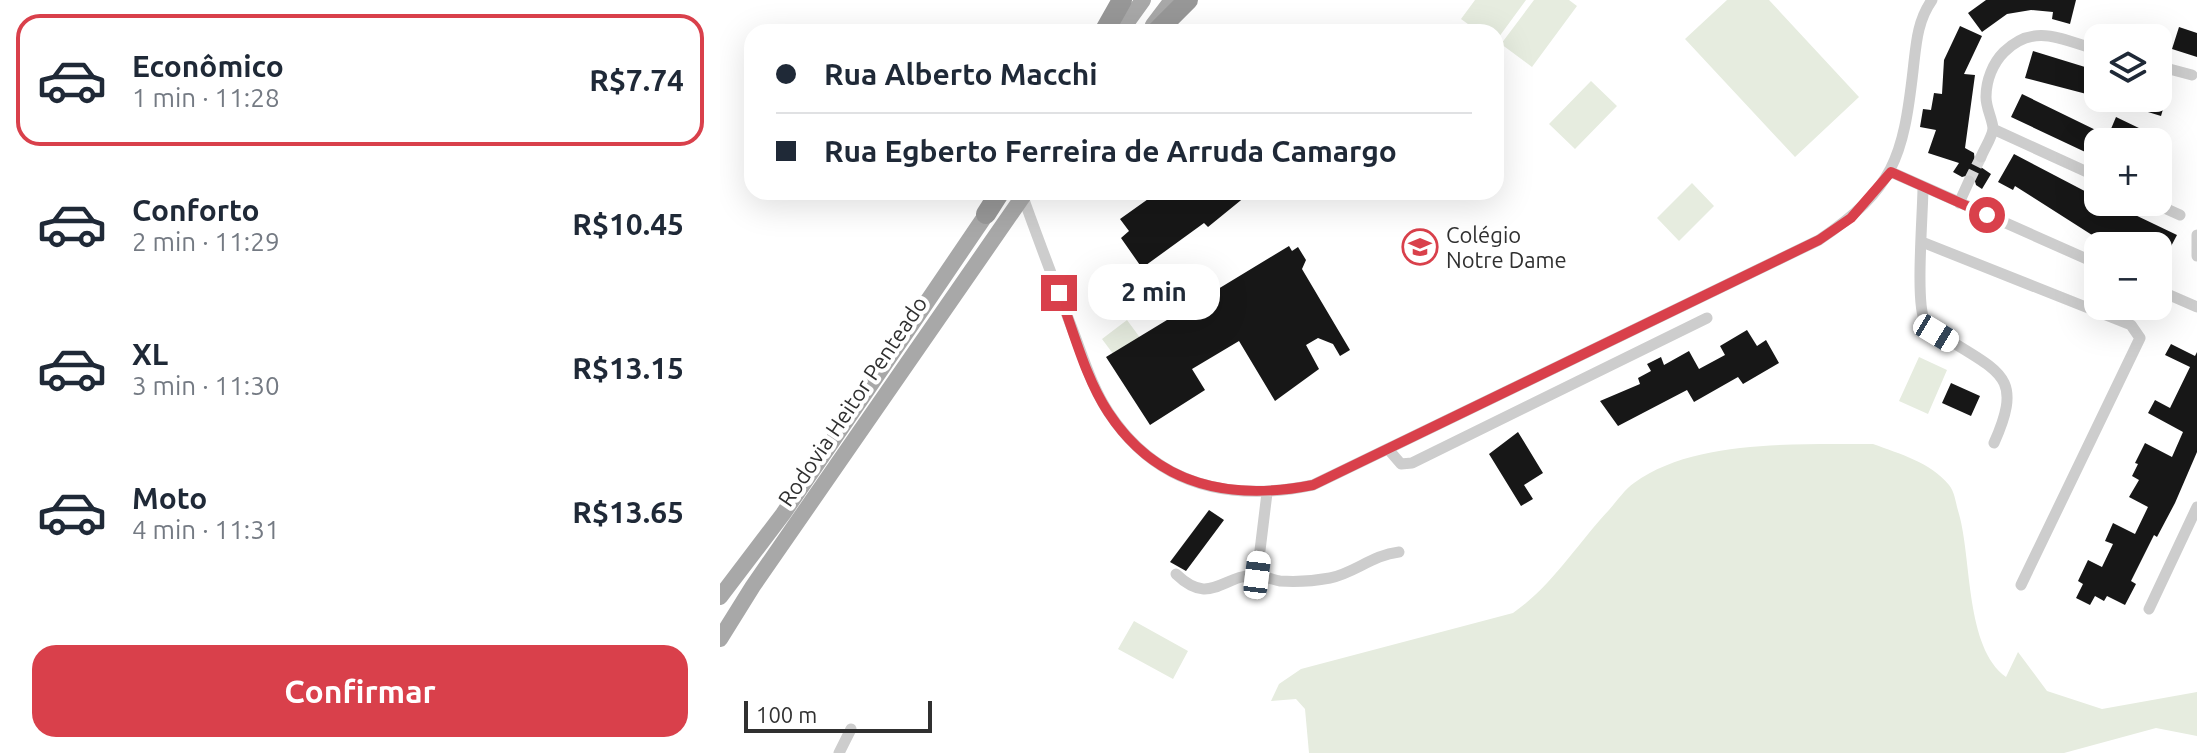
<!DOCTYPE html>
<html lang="pt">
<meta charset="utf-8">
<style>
body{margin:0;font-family:Ubuntu,sans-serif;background:#f2f2f3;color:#1f2937;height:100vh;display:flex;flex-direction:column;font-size:30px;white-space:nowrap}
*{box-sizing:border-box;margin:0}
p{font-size:26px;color:#747a83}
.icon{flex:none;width:44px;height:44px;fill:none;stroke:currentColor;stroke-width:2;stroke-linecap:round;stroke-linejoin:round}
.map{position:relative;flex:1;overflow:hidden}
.side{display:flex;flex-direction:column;background:#fff;width:720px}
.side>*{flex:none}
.top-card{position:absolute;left:24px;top:24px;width:760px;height:176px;border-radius:24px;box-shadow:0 8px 32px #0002;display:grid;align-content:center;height:176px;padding:0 32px;background:#fff}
.controls{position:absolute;left:1364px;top:24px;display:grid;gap:16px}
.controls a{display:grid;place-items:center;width:88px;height:88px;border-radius:16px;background:#fff;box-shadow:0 8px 32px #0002;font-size:40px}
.scale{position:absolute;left:24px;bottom:20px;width:188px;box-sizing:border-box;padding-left:8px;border:4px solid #303030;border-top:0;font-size:22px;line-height:28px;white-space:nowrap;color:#303030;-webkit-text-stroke:6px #fff;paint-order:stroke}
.end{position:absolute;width:36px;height:36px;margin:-18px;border:10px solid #d9404b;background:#fff;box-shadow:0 0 0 4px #fff}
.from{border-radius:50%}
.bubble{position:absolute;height:56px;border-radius:24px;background:#fff;box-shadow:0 8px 32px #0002;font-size:26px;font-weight:600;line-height:56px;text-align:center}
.car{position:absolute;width:24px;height:48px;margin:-24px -12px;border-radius:10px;box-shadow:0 0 6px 2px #0007;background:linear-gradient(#fff 24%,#345 0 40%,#fff 0 76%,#345 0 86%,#fff 0)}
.top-card b{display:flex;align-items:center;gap:28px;height:76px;font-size:30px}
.top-card b+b{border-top:2px solid #e0e1e3}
.top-card i{width:20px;height:20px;background:#1f2937}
ul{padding:14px 0 0;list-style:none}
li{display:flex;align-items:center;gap:24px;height:132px;margin:0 16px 12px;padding:0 16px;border:4px solid transparent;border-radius:24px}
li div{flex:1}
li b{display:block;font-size:30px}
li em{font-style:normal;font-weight:600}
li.active{border-color:#d9404b}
li>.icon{width:72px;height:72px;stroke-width:1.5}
.action{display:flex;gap:16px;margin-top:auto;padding:16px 32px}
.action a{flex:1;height:92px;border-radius:24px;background:#d9404b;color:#fff;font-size:32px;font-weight:600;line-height:92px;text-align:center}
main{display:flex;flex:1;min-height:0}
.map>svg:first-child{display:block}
.green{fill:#e6ecdf}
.building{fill:#171717}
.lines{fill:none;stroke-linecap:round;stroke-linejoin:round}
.street-tunnel{stroke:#d6d6d6;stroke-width:11;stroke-dasharray:11 5.5;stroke-linecap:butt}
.street{stroke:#cdcdcd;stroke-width:11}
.primary{stroke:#a8a8a8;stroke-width:16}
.highway{stroke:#979797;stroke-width:20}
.route{stroke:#d9404b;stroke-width:10}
.labels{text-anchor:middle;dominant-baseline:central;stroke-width:8;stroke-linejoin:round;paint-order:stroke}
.poi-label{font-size:22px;fill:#303030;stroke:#fff;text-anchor:start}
.street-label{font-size:22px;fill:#303030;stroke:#fff}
</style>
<main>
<section class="side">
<ul>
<li class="active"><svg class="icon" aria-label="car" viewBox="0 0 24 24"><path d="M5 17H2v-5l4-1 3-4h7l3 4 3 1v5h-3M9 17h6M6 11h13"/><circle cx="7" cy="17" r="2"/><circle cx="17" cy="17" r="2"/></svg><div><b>Econômico</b><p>1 min · 11:28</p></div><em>R$7.74</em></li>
<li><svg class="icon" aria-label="car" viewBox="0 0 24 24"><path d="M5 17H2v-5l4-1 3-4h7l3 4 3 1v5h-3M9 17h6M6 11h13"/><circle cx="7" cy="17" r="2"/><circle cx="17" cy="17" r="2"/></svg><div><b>Conforto</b><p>2 min · 11:29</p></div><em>R$10.45</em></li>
<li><svg class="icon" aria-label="car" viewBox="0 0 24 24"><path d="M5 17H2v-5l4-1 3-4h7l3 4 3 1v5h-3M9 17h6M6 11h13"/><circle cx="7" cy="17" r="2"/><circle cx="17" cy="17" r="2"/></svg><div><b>XL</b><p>3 min · 11:30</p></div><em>R$13.15</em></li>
<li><svg class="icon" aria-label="car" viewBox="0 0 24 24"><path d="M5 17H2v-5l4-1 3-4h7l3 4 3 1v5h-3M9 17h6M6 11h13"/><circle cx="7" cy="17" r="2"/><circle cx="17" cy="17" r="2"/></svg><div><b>Moto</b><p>4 min · 11:31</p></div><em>R$13.65</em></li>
</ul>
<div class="action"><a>Confirmar</a></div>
</section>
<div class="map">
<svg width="1477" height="753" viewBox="0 0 1477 753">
<rect width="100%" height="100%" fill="#fff"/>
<path class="green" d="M755,0h51l-30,41v-9h-17l-18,-13z
M814,0h35l8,6 -45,61 -31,-23z
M1007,0h42l90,97 -64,60 -110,-118z
M871,81l26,25 -42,43 -26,-25z
M972,183l22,23 -35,35 -22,-23z
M407,320l50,68 -25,18 -50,-67z
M1199,357l28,13 -19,44 -29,-13z
M1153,444c27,10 57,18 76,41 6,7 7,20 10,29 13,46 6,133 47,163l12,-25 29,39 55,18 95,-17v44l-41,-8 -92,25h-755l-4,-44 -9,-10 -25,2 8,-17 22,-15 212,-56c39,-27 64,-69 96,-103 8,-9 16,-21 25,-27 62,-45 166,-38 239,-39z
M414,621l54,30 -15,28 -55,-30z"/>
<path class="building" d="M1266,0h90l-6,24 -18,-5 1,-7 -22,-2 -24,4 -25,18 -14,-19z
M1240,26l22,10 -18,38 11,1 -10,73 9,5 1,10 16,11 -9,15 -6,-4 -3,-11 -11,3 -9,-5 6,-9 -31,-10 8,-23 -16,-3 3,-18 8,1 3,-17 8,1 2,-34z
M1459,27l18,6v24l-25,-8z
M1313,51l65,20v26l-73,-19z
M1438,82l12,3 -9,31 -49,-15 1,-3h45z
M1302,94l86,42 8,-19 52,25h-70v16l-87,-41z
M1294,154l84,44v4h10l69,33 -19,36v-25h-21l-29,-14 -5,10 -88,-56 -2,4 -15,-8z
M438,192h93l-43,35 -4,-4 -62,45 -21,-30 8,-7 -9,-12z
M569,246l3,5 6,-4 8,13 -4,9 48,81 -10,6 -7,-12 -15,-6 -12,7 13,24 -44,32 -36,-60 -47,28 13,21 -55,35 -44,-68z
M1027,330l10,16 9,-6 13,23 -36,21 -5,-7 -44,25 -7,-12 -69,36 -18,-25 40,-17 -2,-6 13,-7 -4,-7 14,-7 3,8 25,-14 10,18 26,-14 -5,-9z
M1451,344l24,12 2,-4v100l-22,51 -18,34 -3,-2 -23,46 5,3 -11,21 -18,-9 -3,5 -9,-5 -5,9 -14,-7 7,-14 -5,-3 10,-21 14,7 11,-23 -8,-3 8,-18 22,11 13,-27 -19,-10 10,-17 -7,-4 6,-12 -3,-1 10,-20 27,14 11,-25 -35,-19 7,-13 15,8 20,-41 -25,-12z
M1231,383l29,13 -9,20 -29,-13z
M798,432l25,41 -19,12 9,14 -12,7 -32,-52z
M489,510l15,10 -38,51 -16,-9z"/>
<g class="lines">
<path class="street-tunnel" d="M1249,181l12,-24"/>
<path class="street" d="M1438,66l34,9
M1273,129l105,48
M1261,157c3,-8 12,-21 12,-29 -1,-10 -7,-20 -7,-31 0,-17 7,-34 18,-45 30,-30 59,-12 94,-2
M1171,172l207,92
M1203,187c0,25 -8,118 2,134 5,9 15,14 24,19 53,33 74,38 45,103
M303,197c15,42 31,84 47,126 12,30 21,63 39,90 49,74 122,89 204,72l506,-245c75,-51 84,-82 94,-169 3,-26 4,-50 19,-71
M1431,202l29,13
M1239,203l10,-22
M1477,235v21
M1202,242l209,83 9,13 -119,247
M1438,290l39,17
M668,449l13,15 11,-1 295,-145
M456,574c34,33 46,1 80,1 8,0 16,5 24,6 16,1 34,0 50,-3 25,-5 42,-23 69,-26
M537,575l10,-82
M1429,609l48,-102
M119,753l12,-24"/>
<path class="primary" d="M433,25l19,-25
M400,32l23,-32
M0,597l63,-83 209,-308
M0,639l33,-53 273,-394"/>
<path class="highway" d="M384,32l18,-32
M436,32l32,-32
M266,214l14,-22"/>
</g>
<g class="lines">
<path class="route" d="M339,293c15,39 26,84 49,119 49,75 123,89 205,73l506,-245 32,-22 40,-46 96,43"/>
</g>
<defs>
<symbol id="school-ring" viewBox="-11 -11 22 22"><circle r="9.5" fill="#fff" stroke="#d9404b" stroke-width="1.5"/><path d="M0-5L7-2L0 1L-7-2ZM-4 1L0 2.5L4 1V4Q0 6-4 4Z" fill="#d9404b"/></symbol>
</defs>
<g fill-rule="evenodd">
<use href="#school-ring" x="680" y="227" width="40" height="40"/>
</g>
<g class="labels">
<g class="poi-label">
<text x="726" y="234">Colégio<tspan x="726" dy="25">Notre Dame</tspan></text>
</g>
<g class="street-label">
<text transform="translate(132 401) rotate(-56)">Rodovia Heitor Penteado</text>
</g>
</g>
</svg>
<div class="controls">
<a><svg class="icon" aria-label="layers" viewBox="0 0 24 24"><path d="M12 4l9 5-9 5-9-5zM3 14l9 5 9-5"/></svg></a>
<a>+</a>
<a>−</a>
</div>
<div class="scale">100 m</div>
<i class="end from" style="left:1267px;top:215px"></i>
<i class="end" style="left:339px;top:293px"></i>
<div class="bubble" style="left:368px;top:264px;width:132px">2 min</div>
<i class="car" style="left:1216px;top:333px;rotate:121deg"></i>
<i class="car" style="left:537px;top:575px;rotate:7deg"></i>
<div class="top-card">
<b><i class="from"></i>Rua Alberto Macchi</b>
<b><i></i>Rua Egberto Ferreira de Arruda Camargo</b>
</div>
</div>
</main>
